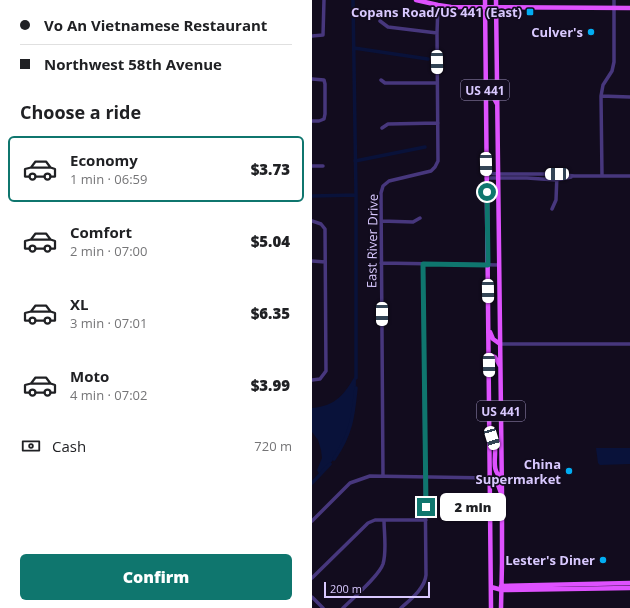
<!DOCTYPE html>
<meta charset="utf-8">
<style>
body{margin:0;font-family:"Open Sans",sans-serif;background:#f2f2f2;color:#202124;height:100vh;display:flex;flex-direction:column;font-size:15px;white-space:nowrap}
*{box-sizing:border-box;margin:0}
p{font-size:13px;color:#757577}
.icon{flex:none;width:22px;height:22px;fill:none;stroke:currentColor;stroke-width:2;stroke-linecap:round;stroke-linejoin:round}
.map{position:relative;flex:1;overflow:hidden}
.panel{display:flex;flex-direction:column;background:#fff;width:312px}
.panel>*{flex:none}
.guide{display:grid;align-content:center;height:88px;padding:0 20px;background:#fff}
.scale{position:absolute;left:12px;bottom:10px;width:106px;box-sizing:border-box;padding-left:4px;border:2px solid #d9c9ff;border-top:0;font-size:11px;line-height:14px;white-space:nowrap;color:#d9c9ff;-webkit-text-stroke:3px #120c1e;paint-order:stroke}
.end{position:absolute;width:18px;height:18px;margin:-9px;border:5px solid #0f766e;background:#fff;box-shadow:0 0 0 2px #fff}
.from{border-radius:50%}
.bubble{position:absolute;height:28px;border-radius:6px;background:#fff;box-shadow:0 1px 3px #0004;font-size:13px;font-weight:800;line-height:28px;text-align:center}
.car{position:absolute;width:12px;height:24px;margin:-12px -6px;border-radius:5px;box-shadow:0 0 3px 1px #0007;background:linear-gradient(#fff 24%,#345 0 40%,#fff 0 76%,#345 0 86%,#fff 0)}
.guide b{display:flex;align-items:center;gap:14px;height:38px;font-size:15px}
.guide b+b{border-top:1px solid #e0e0e0}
.guide i{width:10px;height:10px;background:#202124}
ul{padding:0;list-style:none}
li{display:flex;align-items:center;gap:12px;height:66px;margin:0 8px 6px;padding:0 12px;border:2px solid transparent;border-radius:6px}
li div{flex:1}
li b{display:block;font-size:15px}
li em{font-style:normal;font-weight:800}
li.on{border-color:#0f766e}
li>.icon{width:36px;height:36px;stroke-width:1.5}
h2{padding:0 20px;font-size:18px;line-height:48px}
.pay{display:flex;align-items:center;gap:10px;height:44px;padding:0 20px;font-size:15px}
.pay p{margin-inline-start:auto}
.primary-button{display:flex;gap:8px;margin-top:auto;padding:8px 20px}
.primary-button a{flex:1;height:46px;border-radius:6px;background:#0f766e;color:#fff;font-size:16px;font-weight:800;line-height:46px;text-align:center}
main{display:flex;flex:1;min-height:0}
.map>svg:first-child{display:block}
.water{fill:#09123a}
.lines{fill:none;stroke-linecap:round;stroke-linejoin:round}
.canal{stroke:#09123a;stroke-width:3.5}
.minor{stroke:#47377d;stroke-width:3.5}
.major{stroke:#de51fe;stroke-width:4.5}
.route{stroke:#0f766e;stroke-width:5}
.poi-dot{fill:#02adf2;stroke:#120c1e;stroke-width:1.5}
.labels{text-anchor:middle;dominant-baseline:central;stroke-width:3.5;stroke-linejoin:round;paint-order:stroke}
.shield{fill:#120c1e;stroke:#9d90bc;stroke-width:1}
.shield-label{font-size:12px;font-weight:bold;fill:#d9c9ff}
.poi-label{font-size:13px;font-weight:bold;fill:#d9c9ff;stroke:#120c1e;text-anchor:end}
.street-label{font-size:13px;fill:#d9c9ff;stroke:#120c1e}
</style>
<main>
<section class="panel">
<div class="guide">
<b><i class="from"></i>Vo An Vietnamese Restaurant</b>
<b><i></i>Northwest 58th Avenue</b>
</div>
<h2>Choose a ride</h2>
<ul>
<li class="on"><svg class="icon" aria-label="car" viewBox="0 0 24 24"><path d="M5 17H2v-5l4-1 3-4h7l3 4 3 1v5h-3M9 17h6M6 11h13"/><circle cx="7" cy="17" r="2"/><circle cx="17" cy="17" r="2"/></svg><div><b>Economy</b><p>1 min · 06:59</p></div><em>$3.73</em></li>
<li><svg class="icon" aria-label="car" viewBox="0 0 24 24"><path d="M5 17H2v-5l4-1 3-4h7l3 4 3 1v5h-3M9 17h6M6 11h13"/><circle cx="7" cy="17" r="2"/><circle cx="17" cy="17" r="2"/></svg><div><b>Comfort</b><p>2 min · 07:00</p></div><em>$5.04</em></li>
<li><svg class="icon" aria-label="car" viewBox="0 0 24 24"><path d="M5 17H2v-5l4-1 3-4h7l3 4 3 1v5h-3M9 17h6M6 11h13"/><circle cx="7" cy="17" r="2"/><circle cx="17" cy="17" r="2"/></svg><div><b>XL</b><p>3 min · 07:01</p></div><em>$6.35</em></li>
<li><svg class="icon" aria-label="car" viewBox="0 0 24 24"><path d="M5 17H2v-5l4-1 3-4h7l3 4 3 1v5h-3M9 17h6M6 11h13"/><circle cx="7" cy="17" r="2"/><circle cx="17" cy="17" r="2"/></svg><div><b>Moto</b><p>4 min · 07:02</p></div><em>$3.99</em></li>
</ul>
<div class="pay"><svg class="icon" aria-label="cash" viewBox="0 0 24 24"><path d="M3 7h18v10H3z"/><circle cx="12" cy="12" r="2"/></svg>Cash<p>720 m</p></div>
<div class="primary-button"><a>Confirm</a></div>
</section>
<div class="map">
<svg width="318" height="608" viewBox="0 0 318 608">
<rect width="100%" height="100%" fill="#120c1e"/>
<path class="water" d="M44,374c0,20 -1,48 -10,67 -7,13 -16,23 -26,34l-3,-5 5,-12 -1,-8 -3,-10 -6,-8v-24c24,-2 33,-14 44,-34z
M284,448h34v16l-30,1 -2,-2z"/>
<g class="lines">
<path class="canal" d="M41,0l3,195v183
M42,48l74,11
M43,161l70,-14
M0,196l44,-1
M22,459c17,-25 19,-41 22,-71
M0,483l18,-19"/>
<path class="minor" d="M68,21l8,6 49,6
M0,36l11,-1 1,-35
M0,79l12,1 1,4v30l-1,5 -5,2h-7
M69,80l4,3h52
M289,96l29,1
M70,128l6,-4 50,-1
M0,166h11
M174,173l12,1h59l17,2h56
M290,176l-1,-80 2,-11 9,-14 2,-9v-62
M174,178h41l29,2 15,-3
M240,209l4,-9 1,-26
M0,221l9,3 4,5 1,142 -6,8 -8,1
M69,221l32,1 7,-4
M0,261l13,1
M69,263l118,2
M188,344h130
M71,476l-2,-283 2,-7 6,-5 42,-10 4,-4 3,-6 -1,-128 1,-28
M0,521l38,-38 20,-7 120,2
M0,578l56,-55 7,-3h51
M0,597l11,11
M31,608c10,-10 36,-32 40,-44 4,-13 1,-31 1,-44
M89,608c10,-9 24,-20 25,-33l-3,-311"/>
<path class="major" d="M104,0l22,5 13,2 179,1
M173,0l6,608
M184,0l6,496v67l-1,45
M173,87l4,2 8,15
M178,332l3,7 7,5
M176,354l7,3 5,9
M180,435c1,4 3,9 3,13 1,10 -4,23 7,30
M178,478l7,4 4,11
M189,586l129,-3
M179,587l11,3 128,-2"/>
</g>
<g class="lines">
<path class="route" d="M114,507l-3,-243 65,1 -1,-73"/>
</g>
<g class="poi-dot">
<rect x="214" y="8" width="8" height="8" rx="2"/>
<circle cx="279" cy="32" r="4"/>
<circle cx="257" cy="471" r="4"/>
<circle cx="291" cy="560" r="4"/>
</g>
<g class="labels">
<g class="shield">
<rect x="149" y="80" width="48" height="20" rx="3"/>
<rect x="165" y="401" width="48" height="20" rx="3"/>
</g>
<g class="shield-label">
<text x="173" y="90">US 441</text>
<text x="189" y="411">US 441</text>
</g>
<g class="poi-label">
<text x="210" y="12">Copans Road/US 441 (East)</text>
<text x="271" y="32">Culver's</text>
<text x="249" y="464">China<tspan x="249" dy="15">Supermarket</tspan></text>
<text x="283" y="560">Lester's Diner</text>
</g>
<g class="street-label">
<text transform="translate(60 241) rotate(-89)">East River Drive</text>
</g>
</g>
</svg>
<div class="scale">200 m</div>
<i class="end from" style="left:175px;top:192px"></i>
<i class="end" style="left:114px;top:507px"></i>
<div class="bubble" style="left:128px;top:493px;width:66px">2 min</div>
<i class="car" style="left:125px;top:62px;rotate:179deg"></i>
<i class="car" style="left:174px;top:164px;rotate:179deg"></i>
<i class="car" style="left:245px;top:174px;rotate:269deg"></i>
<i class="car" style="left:176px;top:291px;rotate:179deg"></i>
<i class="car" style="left:70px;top:314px;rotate:180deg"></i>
<i class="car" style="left:177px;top:365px;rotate:179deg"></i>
<i class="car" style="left:180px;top:438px;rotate:163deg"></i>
</div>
</main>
